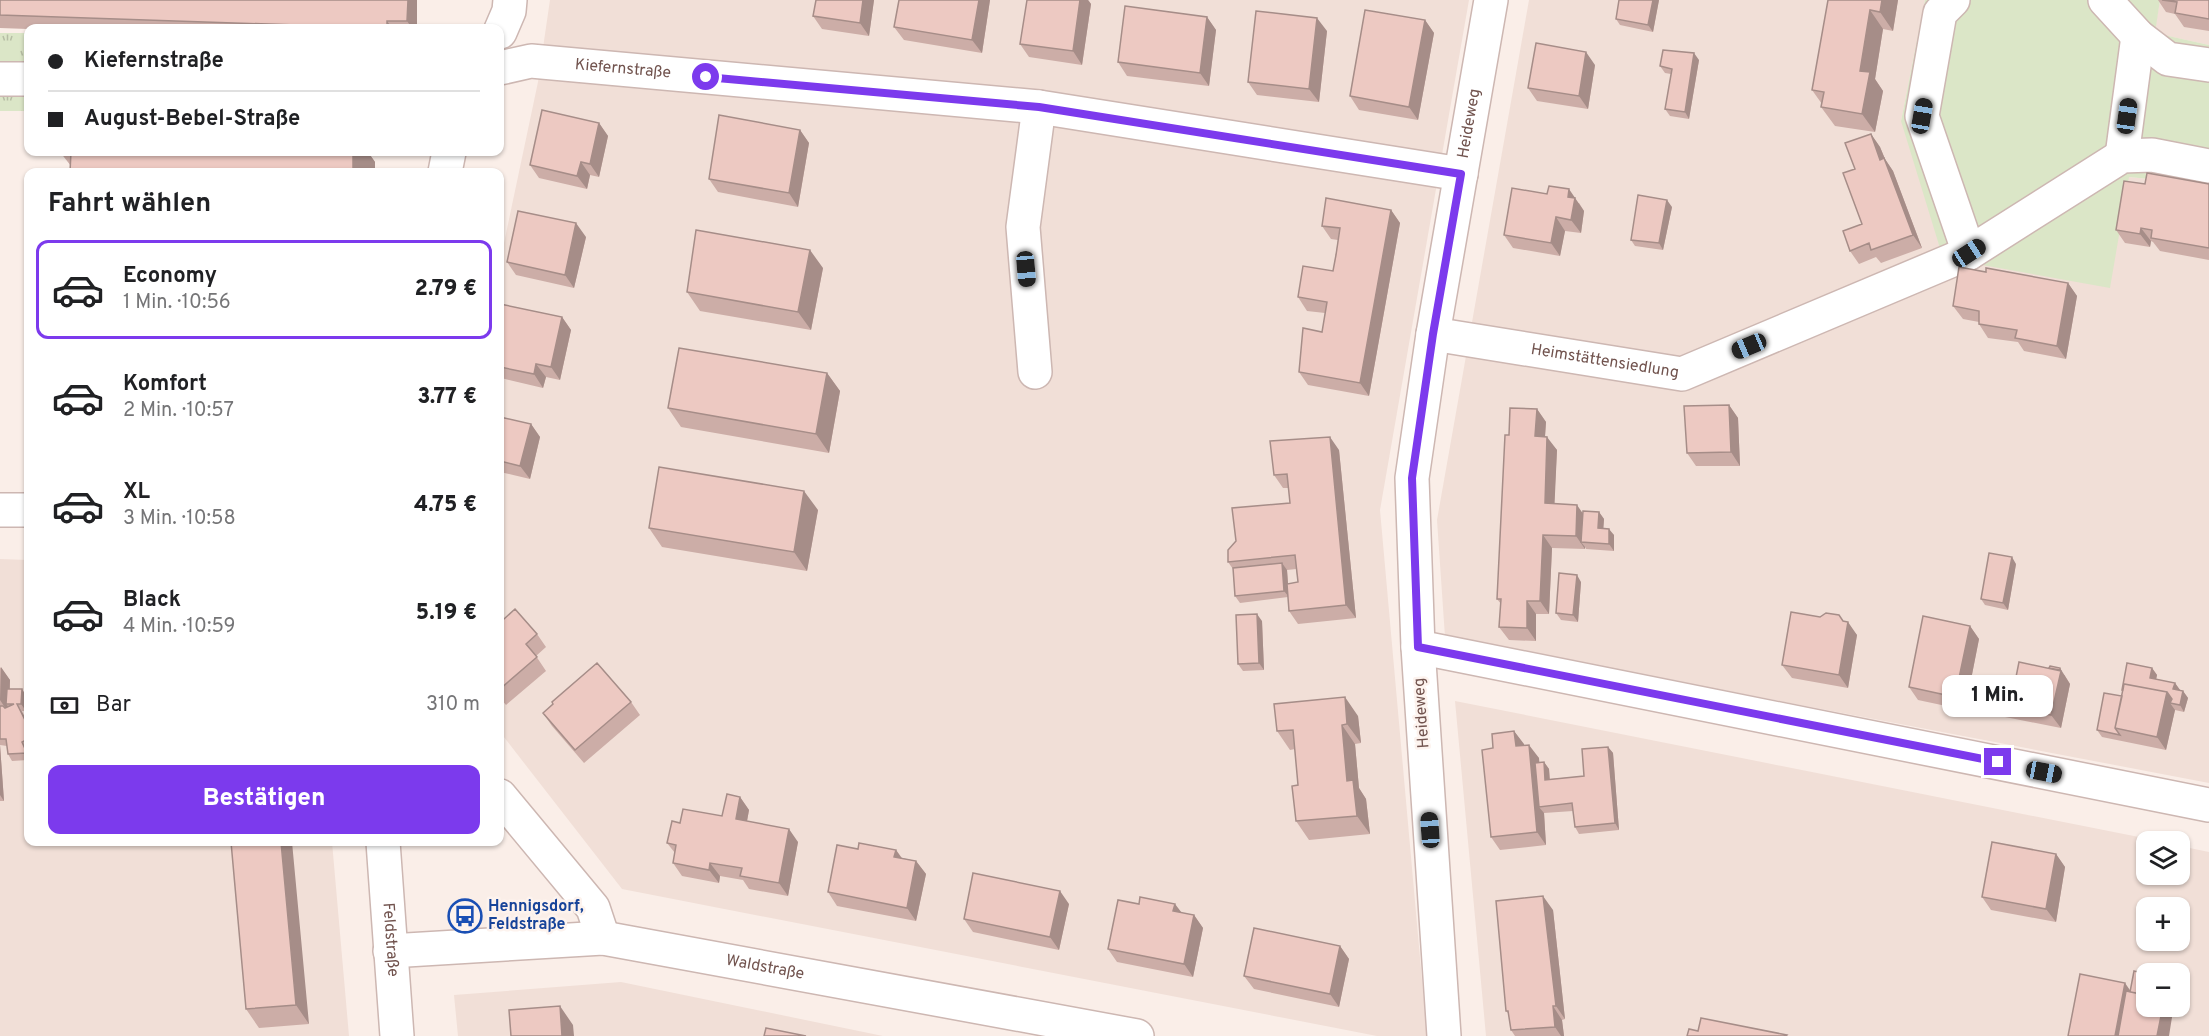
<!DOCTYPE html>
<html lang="de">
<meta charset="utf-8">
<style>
body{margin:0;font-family:Overpass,sans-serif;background:#f6f6f6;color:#202124;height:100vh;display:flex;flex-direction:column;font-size:22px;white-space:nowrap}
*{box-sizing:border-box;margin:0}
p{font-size:20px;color:#757577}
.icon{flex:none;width:33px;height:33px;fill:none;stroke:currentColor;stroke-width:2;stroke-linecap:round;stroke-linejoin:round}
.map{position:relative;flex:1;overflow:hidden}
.side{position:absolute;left:24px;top:168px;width:480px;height:678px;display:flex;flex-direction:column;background:#fff;border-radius:12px;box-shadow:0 2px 4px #0004}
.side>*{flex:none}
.banner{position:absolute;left:24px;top:24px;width:480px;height:132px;border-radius:12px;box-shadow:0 2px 4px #0004;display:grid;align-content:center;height:132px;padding:0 24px;background:#fff}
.controls{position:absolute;left:2136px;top:831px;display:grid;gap:12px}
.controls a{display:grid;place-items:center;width:54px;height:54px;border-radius:12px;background:#fff;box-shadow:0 2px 4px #0004;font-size:30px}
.end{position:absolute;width:27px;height:27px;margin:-14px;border:8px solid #7c3aed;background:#fff;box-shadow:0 0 0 3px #fff}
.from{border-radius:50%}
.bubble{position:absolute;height:42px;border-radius:12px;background:#fff;box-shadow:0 2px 4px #0004;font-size:20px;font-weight:800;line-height:42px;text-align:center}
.car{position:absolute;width:18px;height:36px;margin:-18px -9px;border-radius:8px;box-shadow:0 0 4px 2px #0007;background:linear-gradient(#222 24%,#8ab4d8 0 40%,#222 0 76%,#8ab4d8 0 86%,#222 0)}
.banner b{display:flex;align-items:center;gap:21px;height:57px;font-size:22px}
.banner b+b{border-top:2px solid #e0e0e0}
.banner i{width:15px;height:15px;background:#202124}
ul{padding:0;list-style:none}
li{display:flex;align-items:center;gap:18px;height:99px;margin:0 12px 9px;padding:0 12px;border:3px solid transparent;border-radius:12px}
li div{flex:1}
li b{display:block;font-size:22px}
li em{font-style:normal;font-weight:800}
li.current{border-color:#7c3aed}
li>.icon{width:54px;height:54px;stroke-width:1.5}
h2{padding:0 24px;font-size:27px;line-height:72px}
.pay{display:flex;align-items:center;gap:15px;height:66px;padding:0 24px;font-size:22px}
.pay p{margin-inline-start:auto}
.button{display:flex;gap:12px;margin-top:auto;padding:12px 24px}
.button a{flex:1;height:69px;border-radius:12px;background:#7c3aed;color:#fff;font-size:24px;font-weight:800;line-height:69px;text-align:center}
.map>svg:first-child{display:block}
.residential{fill:#f1dfd7;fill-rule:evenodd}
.grass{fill:url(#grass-tufts)}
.park{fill:#dbe6c7}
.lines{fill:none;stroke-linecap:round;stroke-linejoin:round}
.minor-casing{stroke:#cdb7b2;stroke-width:36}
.minor{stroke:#fff;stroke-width:33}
.wall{fill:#ccada7;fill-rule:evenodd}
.shaded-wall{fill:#a68d88}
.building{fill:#edc9c2;stroke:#a68d88;stroke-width:1.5}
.route{stroke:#7c3aed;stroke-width:8}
.labels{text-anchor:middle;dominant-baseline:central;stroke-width:5;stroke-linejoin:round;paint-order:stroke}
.street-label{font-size:16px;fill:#71534e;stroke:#fdf3ee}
.transit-label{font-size:16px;font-weight:bold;fill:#164399;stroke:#fdf3ee;text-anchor:start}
</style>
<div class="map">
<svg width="2209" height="1036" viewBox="0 0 2209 1036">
<defs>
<pattern id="grass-tufts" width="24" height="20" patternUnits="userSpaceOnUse" patternTransform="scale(1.5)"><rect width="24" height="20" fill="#dbe6c7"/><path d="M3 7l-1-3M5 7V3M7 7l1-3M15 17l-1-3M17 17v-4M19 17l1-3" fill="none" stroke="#b6bda4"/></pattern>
</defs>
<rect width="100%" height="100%" fill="#faeee8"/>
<path class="residential" d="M550,0h919l-89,510 47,526h-50l-755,-147 -122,-157v-470l38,-180z
M1529,0h396l-24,121 228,56 80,8v598l-764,-146 -8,-117z
M2160,0h49v45l-55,-12z
M0,559l28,1v282h304l17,194h-349z
M1455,701l704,140 -13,1v32h34v-28l29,6v184h-723zM2146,908h34v32h-34zM2146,974h34v32h-34z
M621,982l262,54h-425l-4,-41z"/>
<path class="grass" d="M0,33h28v78h-28z"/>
<path class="park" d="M1925,0h235l-5,33 54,12v140l-80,-8 -19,111 -167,-30 -42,-137z"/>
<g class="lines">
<defs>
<g id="minor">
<path d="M1953,0l-13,13 -18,103 47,137"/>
<path d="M2105,0l33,36 30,23 41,6"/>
<path d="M500,32l9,-21 1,-11"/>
<path id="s1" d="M500,68l31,-7 508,46 422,67"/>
<path d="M0,79h28"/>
<path d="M2122,156l16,-120"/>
<path d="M445,172l4,-20"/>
<path id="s2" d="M1433,334l249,40 287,-121 153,-97 30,-1 57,11"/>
<path d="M1035,372l-12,-145 16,-120"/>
<path d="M0,510h28"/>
<path d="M1418,647l791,158"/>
<path d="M500,796l93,112 10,30"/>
<path id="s3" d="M383,842l14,194"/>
<path id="s4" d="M390,951l213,-13 534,98"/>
<path id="s5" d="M1444,1036l-26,-389 -6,-169 21,-144 58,-334"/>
</g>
</defs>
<use href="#minor" class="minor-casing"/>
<use href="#minor" class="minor"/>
</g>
<path class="wall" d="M0,0h417v28l-389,1 -28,-1z
M816,0h58l-5,36 -47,-7 -9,-13z
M899,0h91l-8,53 -78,-13 -10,-13z
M1027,0h61l3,4 -9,61 -53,-8 -9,-13z
M1659,0l-6,32 -33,-7 -4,-6z
M1828,0h70l-5,31 -10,-2 -8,50 8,12 -8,41 -40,-6 -14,-19 1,-3 -10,-14z
M2158,0h51v31l-25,-4 -9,-13 -9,-2z
M1207,17l9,13 -7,56 -82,-10 -9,-14z
M1425,20l9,13 -16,87 -59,-10 -9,-14z
M1327,31l-8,71 -62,-7 -9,-13z
M1699,60l-10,59 -19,-3 -5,-7 6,-35 -6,-1 -5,-7z
M1595,65l-7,44 -51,-8 -9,-13z
M599,123l9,13 -9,41 -9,-2 -3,14 -48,-11 -9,-13z
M800,130l9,13 -11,64 -80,-15 -9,-13z
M1871,134l9,13 5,12 8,12 29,77 -41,15 -5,-6 -17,7 -9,-13 12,-27 -7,-55z
M60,152h308l7,10 -304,4z
M2145,184h64v76l-49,-9 -7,-9 -2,-1 -1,6 -25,-4 -9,-13z
M1579,203l5,8 -3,22 -16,-2 -5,25 -47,-8 -9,-13z
M1672,207l-9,43 -28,-4 -4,-6z
M1391,210l9,13 -31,173 -61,-11 -9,-13 23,-40 3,-19 -18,-2 -9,-14 35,-26 5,-31 -7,-1 -9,-13z
M586,237l-12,51 -58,-13 -9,-13z
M823,268l-12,62 -111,-19 -13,-19z
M2068,283l9,13 -11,63 -42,-8 -6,-9 -30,-4 -9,-14v-2l-16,-3 -10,-13z
M500,304l62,13 9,13 -11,50 -14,-3 -3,11 -42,-10 -1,-2z
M827,373l13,18 -11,62 -148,-26 -13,-19z
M1729,405l9,13 2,48h-44l-9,-13z
M1537,409l9,13 -1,15 12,13 -3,54 29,9 16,-1 5,7 -1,9 11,7v16l-28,-2 -1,-2v2l-33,-1 -3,66h-13v27l-27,-1 -10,-13 2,-23 -4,-5 12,-164z
M500,417l31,7 9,13 -10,42 -30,-7z
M1339,450l17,168 -58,6 -9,-13 -1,-14 -48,6 -5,-7 -2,-27 -5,-7 62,-59 -1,-15h-6l-9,-13zM1296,569l2,13 -10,2 -1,-14z
M818,510l-11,61 -145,-24 -13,-19z
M2016,564l-8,46 -23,-5 -4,-6z
M1581,582l-3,40 -17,-2 -5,-7z
M500,614l4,5 33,15 9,13 -10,9 10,15 -40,34 -6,-7z
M1262,621l2,49 -21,1 -5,-7z
M1843,621l14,14 -9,53 -56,-10 -10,-13z
M1970,626l9,13 -14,71 -47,-10 -9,-13z
M0,667l10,13v9h12l4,7v15h-4l6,12v25l-1,1 1,3v8l-16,1 -4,-7 -1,-8 -7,-1 4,56h-4z
M2152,668l5,7 -1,4 19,4 5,7 3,1 5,7 -4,14 -9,-2 -9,40 -64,-13 -5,-7 25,-34 1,-5 -1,-1z
M2065,675v1l5,8 -9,44 -61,-12 -5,-6 19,-26z
M631,702l9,13 -56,48 -32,-37 -9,-13z
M1358,716l3,27 -6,1 4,44 7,11 4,35 -61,6 -13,-19 2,-36 -3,-36 -5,1 -13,-19z
M1514,731l10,14 15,13v5l5,-1 5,7 1,10 34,-3 24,-29 5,6 6,77 -40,4 -4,-7 -2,-16 -29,2 2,32 -46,5 -9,-13 2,-89z
M740,797l9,13 -2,11 51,21 -10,54 -39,-7 -6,-9 -23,-4 -1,7 -37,-7 -9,-13 2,-10 -8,-10 13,-20 42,-7z
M231,842l78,182 -50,4 -13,-19z
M858,849l38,1 6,8 14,3 10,13 -10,47 -79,-15 -9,-14z
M2056,854l9,13 -9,55 -65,-12 -9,-13z
M1069,904l-10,46 -86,-18 -9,-13z
M1553,910l12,109 -3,1 2,16h-49l-4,-6 -2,-16 -3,-3z
M1181,913l13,2 9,13 -10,49 -76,-15 -9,-13z
M1340,946l9,13 -10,48 -85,-18 -10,-13z"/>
<path class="shaded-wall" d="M408,0h9v28h-5l-5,-7z
M863,0h11l-5,36 -9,-13z
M979,0h11l-8,53 -10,-13z
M1080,0h8l3,4 -9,61 -9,-14z
M1653,0h6l-6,32 -5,-7z
M1882,0h16l-5,31 -13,-19z
M1870,10l13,19 -8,50 8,12 -8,41 -13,-18 -2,-43z
M1207,17l9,13 -7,56 -9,-13z
M1317,18l10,13 -8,71 -10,-13z
M1425,20l9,13 -16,87 -9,-13z
M387,21l5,7h-5z
M1586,52l9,13 -7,44 -9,-13z
M1694,53l5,7 -10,59 -4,-7z
M599,123l9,13 -9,41 -9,-13z
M800,130l9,13 -11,64 -9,-14z
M1871,134l9,13 5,12 8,12 29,77 -9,-13 -33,-75z
M353,152h15l7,10v10h-22z
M581,162l9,13 -3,14 -10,-13z
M1569,189l15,22 -3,22 -10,-13 -3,-23z
M1667,200l5,7 -9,43 -4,-7z
M1391,210l9,13 -31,173 -9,-13z
M1556,217l9,14 -5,25 -9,-13z
M576,223l10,14 -12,51 -9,-13z
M2141,228l10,13 -1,6 -10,-13z
M810,250l13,18 -12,62 -13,-18z
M2068,283l9,13 -11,63 -9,-13z
M562,317l9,13 -11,50 -9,-13z
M536,364l10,13 -3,11 -9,-14z
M827,373l13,18 -11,62 -13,-19z
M1729,405l9,13 2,48 -9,-14z
M1537,409l9,13 -2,28 -9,-14z
M531,424l9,13 -10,42 -10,-13z
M1330,437l9,13 17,168 -10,-13z
M1547,437l10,13 -3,66 -9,-13z
M804,491l14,19 -11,61 -13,-19z
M1577,505l9,13 -5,24 4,5v2l-9,-13z
M1599,512l5,7 -1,16 -5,-7z
M1609,529l5,6v16l-5,-7z
M1543,535l9,13 -3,66 -9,-13z
M2012,557l4,7 -8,46 -5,-7z
M1282,563l5,7 2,27 -5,-6z
M1577,575l4,7 -3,40 -5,-7z
M1527,601l9,13v27l-9,-13z
M1257,614l5,7 2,49 -5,-7z
M1848,622l9,13 -9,53 -9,-13z
M1970,626l9,13 -14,71 -10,-13z
M1,667l9,13 -1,24h-3l3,3 -1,5 -8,-12z
M2060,668l10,16 -9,44 -10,-13z
M2152,668l5,7 -2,10 -5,-7z
M2175,683l5,7 -2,6 -5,-7z
M22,689l4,7v15l-5,-7z
M2183,691l5,7 -4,14 -4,-7z
M2167,692l9,12 -6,-1 5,7 -9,40 -9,-13z
M1345,697l13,19 3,27 -14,-19z
M17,704l11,19v3z
M1342,725l13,19 4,44 7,11 4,35 -13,-18 -10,-35z
M1514,731l10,13 1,15 -9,-13z
M0,745l4,56 -4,-6z
M1529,745l10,13 4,48 -4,1 5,6 2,32 -9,-13z
M1608,747l5,6 6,77 -4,-7z
M1544,762l5,7 1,17 -5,-6z
M740,797l9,13 -4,22 -9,-13z
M789,829l9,13 -10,54 -9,-13z
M281,842h11l17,182 -13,-19z
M896,850l9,13 -11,-6z
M2056,854l9,13 -9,55 -10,-13z
M916,861l10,13 -10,47 -9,-13z
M710,863l10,13 -1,7 -10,-13z
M1060,891l9,13 -10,46 -9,-13z
M1543,896l10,14 12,109 -9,-13z
M1175,904l10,13 -12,-6z
M1194,915l9,13 -10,49 -9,-13z
M1340,946l9,13 -10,48 -9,-13z
M2125,983l9,13 -7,40h-12z
M560,1006l13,19 1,11h-12z
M1553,1006l9,14 2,16h-3l-6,-9z
M2163,1006h7l3,5 -4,25h-12z"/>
<path class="building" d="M0,0h408l-1,21h-20v7h-3l-384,-13z
M816,0h47l-3,23 -47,-7z
M899,0h80l-7,40 -78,-13z
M1027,0h53l-7,51 -53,-7z
M1619,0h34l-5,25 -32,-6z
M1828,0h54l-2,12 -10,-2 -10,61 10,1 -8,42 -41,-7 3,-15 -12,-2z
M2162,0h47v19l-34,-6 2,-11z
M1125,6l82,11 -7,56 -82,-11z
M1365,10l60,10 -16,87 -59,-11z
M1256,11l61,7 -8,71 -61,-7z
M1536,43l50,9 -7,44 -51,-8z
M1663,50l31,3 -9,59 -20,-3 7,-40 -12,-3z
M542,110l57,13 -9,41 -9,-2 -4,14 -47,-11z
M719,115l81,15 -11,63 -80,-14z
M1871,134l9,26 4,-2 29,77 -42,15 -2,-7 -19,8 -7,-20 19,-7 -19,-51 12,-4 -10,-26z
M71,152h282v20h-283z
M2147,173l62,11v64l-58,-10 1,-8 -11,-2 -1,6 -24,-4 8,-49 21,3z
M1549,186l20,3 -1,8 7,1 -4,22 -15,-3 -5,26 -47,-8 8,-47 35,6z
M1638,195l29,5 -8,43 -28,-3z
M1326,198l65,12 -31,173 -61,-11 4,-44 19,4 5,-30 -29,-5 5,-31 30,5 3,-16 4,-27 -18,-2z
M518,211l58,12 -11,52 -58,-13z
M696,230l114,20 -12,62 -111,-20z
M1959,267l27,5v-4l82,15 -11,63 -42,-8 2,-8 -38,-6v-13l-26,-5z
M500,304l62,13 -11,50 -15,-3 -2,10 -34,-7z
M679,348l148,25 -11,61 -148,-26z
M1729,405l2,47 -44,1 -3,-47z
M1510,408l27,1 -2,27 12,1 -2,66 32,2 -1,31 -33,-1 -3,66h-13v27l-28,-1 2,-28h-4l8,-164h4z
M500,417l31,7 -11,42 -20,-5z
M1330,437l16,168 -57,6 -2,-27 11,-2 -3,-27 -67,7v-12l8,-9 -4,-33 58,-5 -3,-29 -13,1 -4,-34z
M659,467l145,24 -10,61 -145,-24z
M1583,511l16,1 -1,16 11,1v15l-28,-2z
M1989,553l23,4 -9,46 -22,-4z
M1282,563l2,28 -49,5 -2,-28z
M1559,573l18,2 -4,40 -17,-2z
M515,609l22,25 -11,10 11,13 -37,32v-75l4,5z
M1791,612l29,5 6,-4 13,2 4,6 5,1 -9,53 -57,-10z
M1257,614l2,49 -21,1 -2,-49z
M1923,616l47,10 -15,71 -46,-10z
M2019,662l42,9 -10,44 -41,-8z
M597,663l34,39 -56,48 -32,-37 10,-9 -1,-2z
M2127,663l25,5 -2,10 25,5 -2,6 10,2 -3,14 -10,-2 2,-4 -5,-7 -43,-8 -1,6h-1z
M2050,666l10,2v2l-11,-2z
M2000,682l14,2 -4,23 4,6 -19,-3z
M2124,684l43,8 -10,45 -42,-9z
M7,689h15l-1,15h-4l11,22v13l-6,3 5,11 -19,1 -2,-15h-6v-33h3l2,2 9,-4h-8z
M2104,693l18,3 -7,32 5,7 -23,-5z
M1345,697l2,27 -5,1 5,56 6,-1 4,36 -61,5 -4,-35 6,-1 -5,-55 -16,1 -3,-27z
M1514,731l2,15 13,-1 8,87 -46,5 -9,-87 11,-2 -1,-14z
M1608,747l7,76 -40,4 -3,-24 -33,4 -4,-44 9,-1 1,18 39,-4 -2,-27z
M727,794l13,3 -4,22 53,10 -10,54 -39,-7 2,-8 -32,-5 -1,7 -36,-7 3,-18 -9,-2 5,-22 8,2 3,-14 39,7z
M231,842h50l15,163 -50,4z
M1992,842l64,12 -10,55 -64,-12z
M859,843l37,7 -2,7 22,4 -9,47 -79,-16 9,-47 21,4z
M973,873l87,18 -10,46 -86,-18z
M1543,896l13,110h-3l2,21 -44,3 -3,-19h-2l-10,-110z
M1140,897l35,7 -2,7 21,4 -10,49 -76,-15 10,-49 21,4z
M1254,928l86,18 -10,48 -86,-18z
M2134,971l12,3v21l-16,-3z
M2080,974l45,9 -10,53h-47z
M2126,991l20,4v11h17l-6,30h-39z
M560,1006l2,30h-51l-2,-26z
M1701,1018l86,17 -1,1h-99l2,-7 9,2z
M766,1028l40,8h-42z"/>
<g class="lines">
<path class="route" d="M706,77l333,30 422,67 -28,160 -21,144 6,169 580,115"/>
</g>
<defs>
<symbol id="bus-ring" viewBox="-11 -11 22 22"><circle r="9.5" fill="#fdf3ee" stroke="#1a4fb4" stroke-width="1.5"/><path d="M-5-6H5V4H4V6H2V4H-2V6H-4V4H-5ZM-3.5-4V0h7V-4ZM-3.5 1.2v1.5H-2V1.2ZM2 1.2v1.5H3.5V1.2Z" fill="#1a4fb4"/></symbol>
</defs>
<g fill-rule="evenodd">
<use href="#bus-ring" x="446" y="897" width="38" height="38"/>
</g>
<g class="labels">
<g class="street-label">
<text stroke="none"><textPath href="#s1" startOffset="124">Kiefernstraße</textPath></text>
<text stroke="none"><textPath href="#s5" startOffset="918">Heideweg</textPath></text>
<text stroke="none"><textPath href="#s2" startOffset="174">Heimstättensiedlung</textPath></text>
<text transform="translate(1422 713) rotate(-94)">Heideweg</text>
<text stroke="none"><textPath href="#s3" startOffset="98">Feldstraße</textPath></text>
<text stroke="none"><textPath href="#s4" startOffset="378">Waldstraße</textPath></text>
</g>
<g class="transit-label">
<text x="488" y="907">Hennigsdorf,<tspan x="488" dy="18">Feldstraße</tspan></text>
</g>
</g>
</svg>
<div class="controls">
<a><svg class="icon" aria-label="layers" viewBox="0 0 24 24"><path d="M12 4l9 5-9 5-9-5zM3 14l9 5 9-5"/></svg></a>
<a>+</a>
<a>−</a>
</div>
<i class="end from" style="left:706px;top:77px"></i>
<i class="end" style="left:1998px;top:762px"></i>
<div class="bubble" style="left:1942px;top:675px;width:111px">1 Min.</div>
<i class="car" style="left:1922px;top:116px;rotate:10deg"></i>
<i class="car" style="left:2127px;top:116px;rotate:8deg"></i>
<i class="car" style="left:1969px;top:253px;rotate:57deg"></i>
<i class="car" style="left:1026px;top:269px;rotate:175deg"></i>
<i class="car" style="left:1749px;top:346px;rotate:247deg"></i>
<i class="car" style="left:2044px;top:772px;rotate:101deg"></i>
<i class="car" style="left:1430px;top:830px;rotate:356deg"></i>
<div class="banner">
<b><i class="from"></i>Kiefernstraße</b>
<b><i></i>August-Bebel-Straße</b>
</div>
<section class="side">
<h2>Fahrt wählen</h2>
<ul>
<li class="current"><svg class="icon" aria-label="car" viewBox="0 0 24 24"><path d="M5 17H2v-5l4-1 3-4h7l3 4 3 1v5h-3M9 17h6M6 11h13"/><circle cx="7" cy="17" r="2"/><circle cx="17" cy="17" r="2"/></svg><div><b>Economy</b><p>1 Min. · 10:56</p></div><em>2.79 €</em></li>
<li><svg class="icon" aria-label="car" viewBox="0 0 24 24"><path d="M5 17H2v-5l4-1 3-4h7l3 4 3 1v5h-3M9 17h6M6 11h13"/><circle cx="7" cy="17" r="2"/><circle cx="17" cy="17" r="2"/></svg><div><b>Komfort</b><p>2 Min. · 10:57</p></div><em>3.77 €</em></li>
<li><svg class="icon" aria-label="car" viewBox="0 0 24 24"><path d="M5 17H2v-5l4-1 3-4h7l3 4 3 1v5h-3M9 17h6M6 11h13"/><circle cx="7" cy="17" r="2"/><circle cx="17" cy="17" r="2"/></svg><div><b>XL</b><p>3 Min. · 10:58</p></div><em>4.75 €</em></li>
<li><svg class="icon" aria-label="car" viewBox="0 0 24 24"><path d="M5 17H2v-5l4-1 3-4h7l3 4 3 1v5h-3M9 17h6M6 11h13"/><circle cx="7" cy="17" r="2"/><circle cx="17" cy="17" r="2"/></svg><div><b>Black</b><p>4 Min. · 10:59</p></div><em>5.19 €</em></li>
</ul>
<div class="pay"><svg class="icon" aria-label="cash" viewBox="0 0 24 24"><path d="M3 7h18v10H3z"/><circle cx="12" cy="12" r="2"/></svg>Bar<p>310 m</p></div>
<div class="button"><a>Bestätigen</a></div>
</section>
</div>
